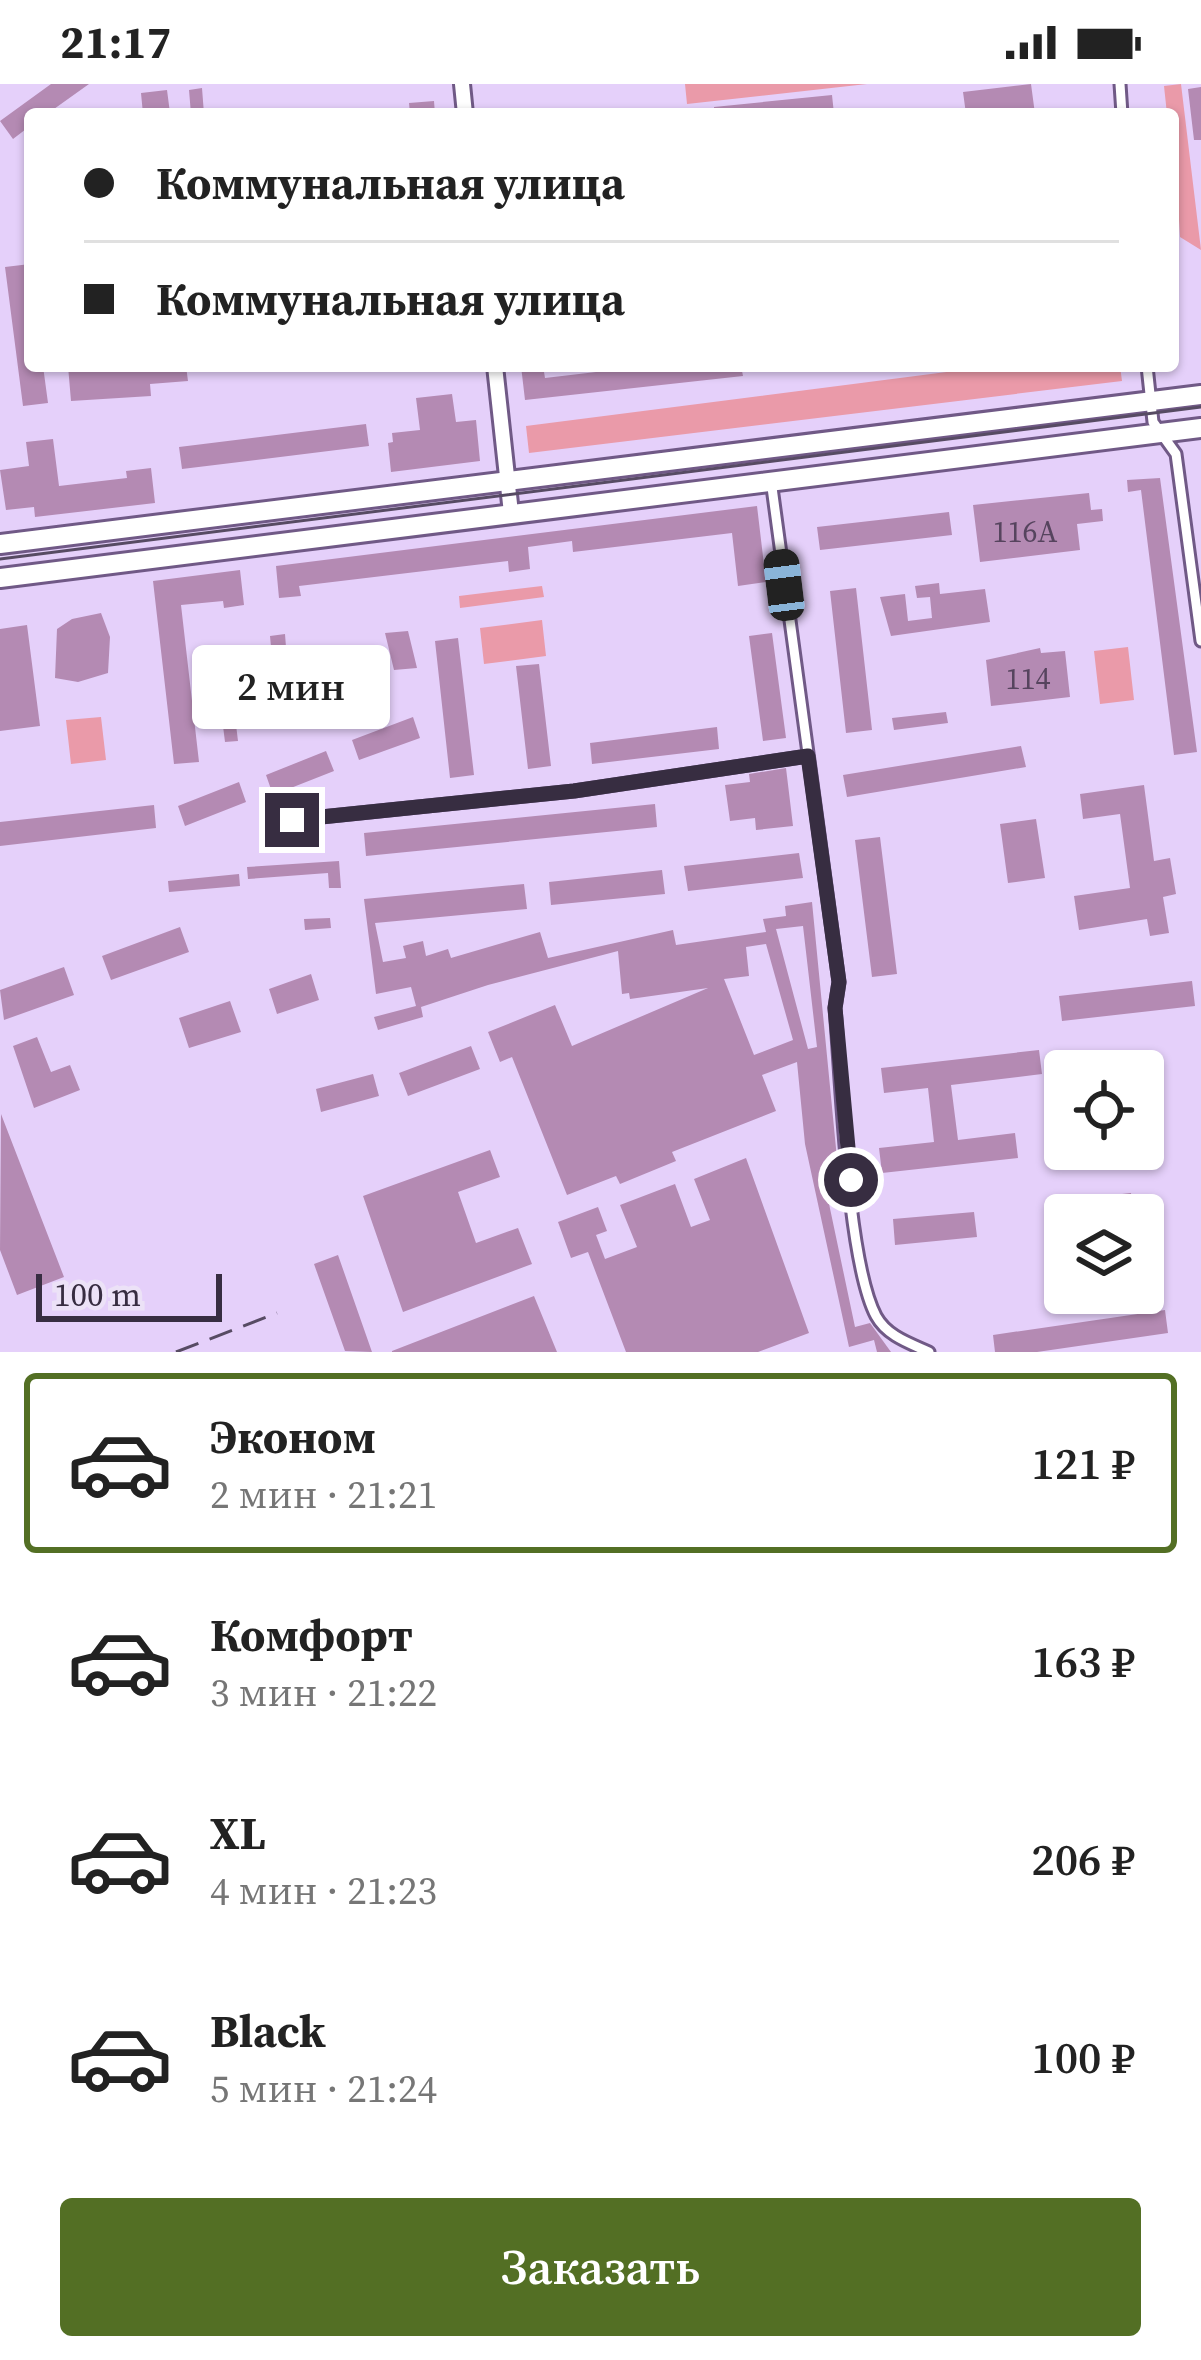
<!DOCTYPE html>
<html lang="ru">
<meta charset="utf-8">
<style>
body{margin:0;font-family:"Source Serif 4",serif;background:#f6f6f6;color:#222;height:100vh;display:flex;flex-direction:column;font-size:45px;white-space:nowrap}
*{box-sizing:border-box;margin:0}
p{font-size:39px;color:#767676}
.icon{flex:none;width:66px;height:66px;fill:none;stroke:currentColor;stroke-width:2;stroke-linecap:round;stroke-linejoin:round}
.map{position:relative;height:1268px;overflow:hidden}
.sheet{display:flex;flex-direction:column;background:#fff;flex:1}
.sheet>*{flex:none}
.guide{position:absolute;left:24px;top:24px;width:1155px;height:264px;border-radius:12px;box-shadow:0 3px 9px #0004;display:grid;align-content:center;height:264px;padding:0 60px;background:#fff}
.controls{position:absolute;left:1044px;top:966px;display:grid;gap:24px}
.controls a{display:grid;place-items:center;width:120px;height:120px;border-radius:12px;background:#fff;box-shadow:0 3px 9px #0004;font-size:60px}
.scale{position:absolute;left:36px;bottom:30px;width:186px;box-sizing:border-box;padding-left:12px;border:6px solid #372d41;border-top:0;font-size:33px;line-height:42px;white-space:nowrap;color:#372d41;-webkit-text-stroke:9px #ece2f7;paint-order:stroke}
.end{position:absolute;width:54px;height:54px;margin:-27px;border:15px solid #372d41;background:#fff;box-shadow:0 0 0 6px #fff}
.from{border-radius:50%}
.bubble{position:absolute;height:84px;border-radius:12px;background:#fff;box-shadow:0 3px 9px #0004;font-size:39px;font-weight:600;line-height:84px;text-align:center}
.car{position:absolute;width:36px;height:72px;margin:-36px -18px;border-radius:15px;box-shadow:0 0 9px 3px #0007;background:linear-gradient(#222 24%,#8ab4d8 0 40%,#222 0 76%,#8ab4d8 0 86%,#222 0)}
.guide b{display:flex;align-items:center;gap:42px;height:114px;font-size:45px}
.guide b+b{border-top:3px solid #e0e0e0}
.guide i{width:30px;height:30px;background:#222}
ul{padding:21px 0 0;list-style:none}
li{display:flex;align-items:center;gap:36px;height:180px;margin:0 24px 18px;padding:0 36px;border:6px solid transparent;border-radius:12px}
li div{flex:1}
li b{display:block;font-size:45px}
li em{font-style:normal;font-weight:600}
li.selected{border-color:#536f24}
li>.icon{width:108px;height:108px;stroke-width:1.5}
.cta{display:flex;gap:24px;margin-top:auto;padding:24px 60px}
.cta a{flex:1;height:138px;border-radius:12px;background:#536f24;color:#fff;font-size:48px;font-weight:600;line-height:138px;text-align:center}
.status{display:flex;justify-content:space-between;align-items:center;height:84px;padding:0 60px;background:#fff;direction:ltr}
.status svg{height:33px;fill:currentColor}
.map>svg:first-child{display:block}
.green{fill:#ea9aa9}
.building{fill:#b48ab3;fill-rule:evenodd}
.lines{fill:none;stroke-linecap:round;stroke-linejoin:round}
.street-casing{stroke:#705986;stroke-width:15}
.secondary-casing{stroke:#705986;stroke-width:20}
.highway-casing{stroke:#705986;stroke-width:24}
.street{stroke:#fff;stroke-width:9}
.secondary{stroke:#fff;stroke-width:14}
.highway{stroke:#fff;stroke-width:18}
.tram{stroke:#574b63;stroke-width:3}
.rail{stroke:#574b63;stroke-width:3;stroke-dasharray:24 12;stroke-linecap:butt}
.route{stroke:#372d41;stroke-width:15}
.labels{text-anchor:middle;dominant-baseline:central;stroke-width:12;stroke-linejoin:round;paint-order:stroke}
.number-label{font-size:30px;fill:#56445e}
</style>
<div class="status"><b>21:17</b><svg viewBox="0 0 49 12"><path d="M0 12V9h3v3zM5 12V6h3v6zM10 12V3h3v9zM15 12V0h3v12zM26 1h20v11H26zM47 4h2v5h-2z"/></svg></div>
<div class="map">
<svg width="1201" height="1268" viewBox="0 0 1201 1268">
<rect width="100%" height="100%" fill="#e5d0fa"/>
<path class="green" d="M685,0h182l-180,20z
M1181,0l20,166 -21,-13 -7,-123h-6l-3,-28z
M993,282h127l2,15 -593,72 -3,-27z
M542,502l2,11 -84,11 -1,-12z
M542,536l4,36 -62,8 -4,-36z
M1128,563l6,53 -34,4 -6,-53z
M101,633l5,43 -35,4 -5,-44z"/>
<path class="building" d="M51,0h38l-42,30h-17v12l-17,13 -13,-18z
M1031,0l4,30h-69l-3,-22z
M1201,3v53h-7l-6,-51z
M202,4l2,26h-13l-2,-24z
M167,6l3,23 -27,1 -2,-21z
M832,11l2,19h-120v-7z
M434,17l1,13h-25l-1,-11z
M30,180v102h13l5,37 -25,3 -18,-139z
M68,282h118l2,15 -38,3 1,12 -80,5z
M521,282h22l2,12 102,-12h94l2,10 -218,24z
M452,310l4,28 20,-2 4,41 -89,11 -3,-29 5,-1 -1,-9 28,-3 -4,-32z
M366,340l3,22 -187,23 -3,-22z
M53,355l6,47 68,-8 -1,-7 25,-3 4,35 -120,14 -1,-10 -28,3 -6,-40 29,-4 -3,-24z
M1160,394l37,274 -23,3 -33,-265 -13,2 -1,-12z
M1089,409l2,17 11,-1 1,12 -26,3 3,26 -100,12 -7,-57z
M757,422l9,76 -28,4 -6,-53 -159,19 -1,-11 -44,6 2,22 -21,3 -1,-11 -209,25 2,10 -22,2 -3,-32z
M949,428l3,23 -132,15 -3,-23z
M240,486l4,35 -20,3 -1,-7 -42,4 18,157 -25,2 -21,-183z
M939,499l1,11 45,-5 5,33 -99,14 -11,-39 25,-3 3,27 24,-3 -2,-21 -13,1 -2,-12z
M856,504l16,142 -26,3 -16,-142z
M101,529l9,24 -2,36 -30,9 -23,-4 2,-49 15,-10z
M27,541l13,101 -40,5v-102z
M408,547l9,37 -23,2 -9,-37z
M772,549l14,105 -23,3 -14,-105z
M285,550l5,66 -14,1 -6,-65z
M458,554l16,137 -24,3 -15,-137z
M1040,564l1,5 24,-2 5,46 -79,9 -5,-46z
M356,579l4,24 -49,7 -4,-25z
M539,580l12,102 -23,3 -12,-103z
M231,600l7,57 -13,1 -7,-56z
M946,628l2,11 -54,7 -2,-12z
M413,633l7,21 -61,22 -7,-20z
M717,643l2,22 -127,15 -2,-21z
M1021,662l5,21 -179,30 -4,-22z
M326,667l8,20 -61,24 -7,-20z
M786,684l7,58 -37,4 -1,-12 -25,3 -5,-36 25,-3 -1,-8z
M239,698l7,20 -61,24 -7,-20z
M1144,701l10,76 16,-3 6,36 -13,3 6,36 -19,3 -3,-17 -68,11 -5,-34 56,-8 -10,-74 -37,5 -3,-25z
M655,720l2,23 -291,29 -2,-23z
M154,721l2,23 -156,18v-24z
M1036,735l9,59 -37,5 -8,-59z
M880,753l17,137 -25,3 -17,-137z
M799,769l4,25 -115,13 -4,-25z
M339,777l2,27h-12l-1,-15 -80,6 -1,-12z
M662,786l3,24 -114,11 -2,-23z
M239,790l1,12 -71,6 -1,-11z
M524,800l3,25 -152,14 8,39 23,-4 -3,-12 20,-5 3,15 22,-7 3,9 89,-26 8,26 125,-28 3,15 90,-13 -3,-13 23,-3 -1,-10 27,-4 27,277 -15,1 31,147 15,-4 21,29h-14l-3,-12 -25,7 -44,-203 -8,-82 -35,13 14,36 -104,41 4,9 -56,23 -4,-8 -49,19 -55,-138 -12,5 -12,-30 67,-27 17,41 136,-58 -78,11 -1,-6 -7,1 -4,-43 -130,34 -67,22 2,10 -45,13 -4,-13 42,-11 -5,-19 -35,7 -12,-95zM803,842l14,121 -9,2 -32,-120zM766,860l27,96 -39,15 -30,-76 25,-3 -3,-29z
M330,834l1,10 -26,2 -1,-11z
M180,843l9,25 -78,28 -9,-24z
M64,883l10,28 -70,25 -4,-30z
M311,890l8,26 -42,14 -8,-25z
M1192,897l3,25 -133,15 -3,-25z
M230,917l11,31 -52,16 -10,-30z
M37,953l14,35 19,-7 10,25 -46,18 -21,-62z
M471,962l9,23 -72,27 -9,-23z
M1039,966l3,24 -91,11 7,55 57,-7 3,25 -136,15 -3,-25 55,-6 -6,-54 -44,5 -3,-25z
M373,990l6,22 -58,16 -5,-23z
M1,1030l63,163 -47,18 -17,-45z
M490,1066l10,27 -42,15 18,51 42,-15 14,36 -129,48 -40,-116z
M746,1074l63,175 -51,19h-132l-38,-100 -17,6 -13,-36 40,-15 9,24 -11,4 9,24 32,-12 -17,-42 55,-21 16,43 19,-7 -16,-41z
M1131,1109l2,22h-68v13l-11,1 -3,-27z
M974,1128l3,25 -82,8 -2,-26z
M338,1171l34,97 -27,-1 -31,-87z
M534,1212l23,56h-165v-1z
M1165,1226l3,23 -131,19h-42l-2,-17z"/>
<g class="lines">
<defs>
<path id="street" d="M1120,0l2,30
M1147,282l6,56 23,32 25,187
M771,396l68,502 -4,26c6,69 12,253 41,308 11,20 33,27 53,36
M292,736l282,-29 234,-35"/>
<path id="secondary" d="M462,0l3,30
M495,282l16,147"/>
<path id="highway" d="M0,460l1201,-149
M0,494l1201,-150"/>
</defs>
<use href="#street" class="street-casing"/>
<use href="#secondary" class="secondary-casing"/>
<use href="#highway" class="highway-casing"/>
<use href="#street" class="street"/>
<use href="#secondary" class="secondary"/>
<use href="#highway" class="highway"/>
<path class="tram" d="M0,475l1201,-152"/>
<path class="rail" d="M176,1268l101,-39"/>
</g>
<g class="lines">
<path class="route" d="M292,736l282,-29 234,-35 31,226 -4,26 16,172"/>
</g>
<g class="labels">
<g class="number-label">
<text x="1025" y="447">116А</text>
<text x="1028" y="594">114</text>
</g>
</g>
</svg>
<div class="controls">
<a><svg class="icon" aria-label="locate" viewBox="0 0 24 24"><circle cx="12" cy="12" r="6"/><path d="M12 2v4M12 18v4M2 12h4M18 12h4"/></svg></a>
<a><svg class="icon" aria-label="layers" viewBox="0 0 24 24"><path d="M12 4l9 5-9 5-9-5zM3 14l9 5 9-5"/></svg></a>
</div>
<div class="scale">100 m</div>
<i class="end from" style="left:851px;top:1096px"></i>
<i class="end" style="left:292px;top:736px"></i>
<div class="bubble" style="left:192px;top:561px;width:198px">2 мин</div>
<i class="car" style="left:784px;top:501px;rotate:353deg"></i>
<div class="guide">
<b><i class="from"></i>Коммунальная улица</b>
<b><i></i>Коммунальная улица</b>
</div>
</div>
<section class="sheet">
<ul>
<li class="selected"><svg class="icon" aria-label="car" viewBox="0 0 24 24"><path d="M5 17H2v-5l4-1 3-4h7l3 4 3 1v5h-3M9 17h6M6 11h13"/><circle cx="7" cy="17" r="2"/><circle cx="17" cy="17" r="2"/></svg><div><b>Эконом</b><p>2 мин · 21:21</p></div><em>121 ₽</em></li>
<li><svg class="icon" aria-label="car" viewBox="0 0 24 24"><path d="M5 17H2v-5l4-1 3-4h7l3 4 3 1v5h-3M9 17h6M6 11h13"/><circle cx="7" cy="17" r="2"/><circle cx="17" cy="17" r="2"/></svg><div><b>Комфорт</b><p>3 мин · 21:22</p></div><em>163 ₽</em></li>
<li><svg class="icon" aria-label="car" viewBox="0 0 24 24"><path d="M5 17H2v-5l4-1 3-4h7l3 4 3 1v5h-3M9 17h6M6 11h13"/><circle cx="7" cy="17" r="2"/><circle cx="17" cy="17" r="2"/></svg><div><b>XL</b><p>4 мин · 21:23</p></div><em>206 ₽</em></li>
<li><svg class="icon" aria-label="car" viewBox="0 0 24 24"><path d="M5 17H2v-5l4-1 3-4h7l3 4 3 1v5h-3M9 17h6M6 11h13"/><circle cx="7" cy="17" r="2"/><circle cx="17" cy="17" r="2"/></svg><div><b>Black</b><p>5 мин · 21:24</p></div><em>100 ₽</em></li>
</ul>
<div class="cta"><a>Заказать</a></div>
</section>
